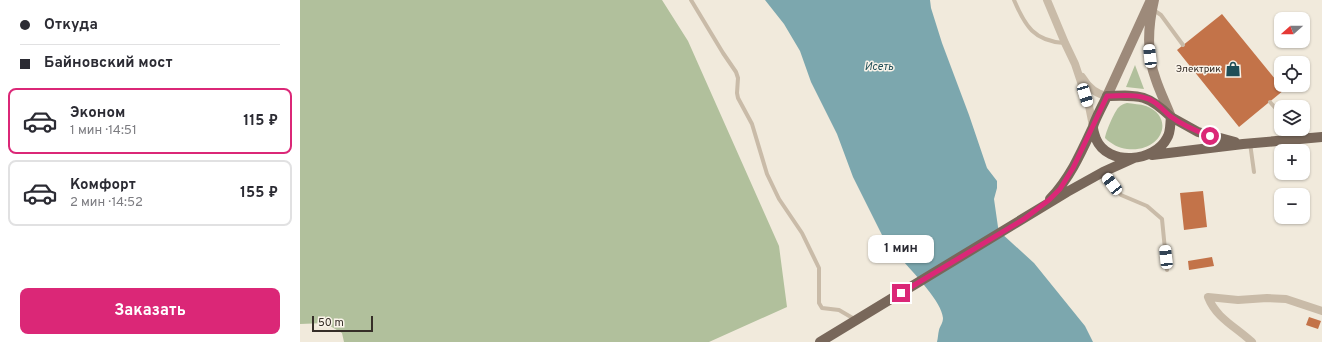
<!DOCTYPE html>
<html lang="ru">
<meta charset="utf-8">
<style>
body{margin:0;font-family:Overpass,sans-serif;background:#f7f7f7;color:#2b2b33;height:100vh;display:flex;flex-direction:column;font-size:15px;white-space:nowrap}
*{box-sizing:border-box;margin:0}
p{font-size:13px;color:#7c7c81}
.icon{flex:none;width:22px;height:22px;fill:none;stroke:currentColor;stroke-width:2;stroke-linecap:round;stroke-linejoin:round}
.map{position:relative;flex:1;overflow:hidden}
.drawer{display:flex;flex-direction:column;background:#fff;width:300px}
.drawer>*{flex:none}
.banner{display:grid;align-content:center;height:88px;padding:0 20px;background:#fff}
.needle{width:26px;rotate:249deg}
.fabs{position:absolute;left:974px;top:12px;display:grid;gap:8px}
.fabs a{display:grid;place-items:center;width:36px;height:36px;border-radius:8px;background:#fff;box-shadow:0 1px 3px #0004;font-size:20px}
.scale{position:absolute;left:12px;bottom:10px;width:61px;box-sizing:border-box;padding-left:4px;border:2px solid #362e28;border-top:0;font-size:11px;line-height:14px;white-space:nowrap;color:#362e28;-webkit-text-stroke:3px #f9f3e9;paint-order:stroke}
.end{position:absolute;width:18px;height:18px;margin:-9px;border:5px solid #db2777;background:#fff;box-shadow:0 0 0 2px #fff}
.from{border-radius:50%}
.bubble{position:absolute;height:28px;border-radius:8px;background:#fff;box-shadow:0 1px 3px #0004;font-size:13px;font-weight:700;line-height:28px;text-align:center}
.car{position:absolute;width:12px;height:24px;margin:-12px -6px;border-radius:5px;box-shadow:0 0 3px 1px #0007;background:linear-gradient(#fff 24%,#345 0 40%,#fff 0 76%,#345 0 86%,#fff 0)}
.banner b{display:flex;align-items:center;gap:14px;height:38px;font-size:15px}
.banner b+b{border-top:1px solid #e1e1e2}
.banner i{width:10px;height:10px;background:#2b2b33}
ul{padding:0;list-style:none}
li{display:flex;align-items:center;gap:12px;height:66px;margin:0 8px 6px;padding:0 12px;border:2px solid #e1e1e2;border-radius:8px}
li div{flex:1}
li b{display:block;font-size:15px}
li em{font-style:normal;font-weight:700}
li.on{border-color:#db2777}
li>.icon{width:36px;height:36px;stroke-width:1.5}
.primary-button{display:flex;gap:8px;margin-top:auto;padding:8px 20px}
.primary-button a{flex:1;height:46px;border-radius:8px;background:#db2777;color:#fff;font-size:16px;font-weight:700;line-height:46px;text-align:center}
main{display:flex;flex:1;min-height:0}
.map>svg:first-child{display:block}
.green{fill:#b1c09c}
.water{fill:#7ca7ae}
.building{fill:#c37349}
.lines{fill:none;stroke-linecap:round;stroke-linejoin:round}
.lane{stroke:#c9bba8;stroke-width:4}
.street{stroke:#c9bba8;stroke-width:8}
.secondary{stroke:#9d8a7a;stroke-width:10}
.primary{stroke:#78675a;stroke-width:10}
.route{stroke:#db2777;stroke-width:5}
.labels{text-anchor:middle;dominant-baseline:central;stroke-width:3;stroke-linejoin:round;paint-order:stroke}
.poi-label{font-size:10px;fill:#362e28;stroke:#f9f3e9;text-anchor:end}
.water-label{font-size:11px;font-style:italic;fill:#1f4e57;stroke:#f9f3e9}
</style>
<main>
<section class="drawer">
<div class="banner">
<b><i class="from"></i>Откуда</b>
<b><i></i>Байновский мост</b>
</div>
<ul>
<li class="on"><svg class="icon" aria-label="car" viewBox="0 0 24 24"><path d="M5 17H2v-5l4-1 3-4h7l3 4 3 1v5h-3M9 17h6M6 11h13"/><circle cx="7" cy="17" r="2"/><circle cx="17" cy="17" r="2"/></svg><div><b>Эконом</b><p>1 мин · 14:51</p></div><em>115 ₽</em></li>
<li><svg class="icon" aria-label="car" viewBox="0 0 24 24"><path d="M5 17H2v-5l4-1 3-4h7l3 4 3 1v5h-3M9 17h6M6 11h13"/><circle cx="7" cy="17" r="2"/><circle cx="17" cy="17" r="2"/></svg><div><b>Комфорт</b><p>2 мин · 14:52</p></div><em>155 ₽</em></li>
</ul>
<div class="primary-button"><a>Заказать</a></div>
</section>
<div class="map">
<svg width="1022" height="342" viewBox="0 0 1022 342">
<rect width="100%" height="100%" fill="#f1eadc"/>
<path class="green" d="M0,0h362l26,41 91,205 8,61 -78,35h-365l-2,-9 -17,-10 -25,1z
M835,65l9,24 -18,-2z
M827,103c6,1 13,1 19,3 30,11 16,47 -19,43 -8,-1 -16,-5 -22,-11 1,-7 9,-25 13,-30 3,-3 5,-4 9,-5z"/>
<path class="water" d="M465,0h165l1,8 11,35 27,72 18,53 10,13v7l-3,11 4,28 2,5 34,31 51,63 8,16h-156c1,-4 1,-8 2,-12 1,-4 4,-7 4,-12 -1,-20 -47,-62 -59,-79l-31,-62 -16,-43 -26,-52 -11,-31 -16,-27z"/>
<path class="building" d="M922,14l62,76 -45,37 -62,-77z
M903,191l4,36 -23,3 -4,-37z
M912,257l2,9 -25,4 -1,-9z
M1009,317l12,4 -3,8 -12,-4z"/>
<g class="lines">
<path class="lane" d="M391,0l32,53 13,19 2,6 -1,15 1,5 14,26 15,50 12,25 23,34 17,35v35l3,5 17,2 17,10
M714,0c11,26 20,41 50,43
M852,9l9,6 22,30
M970,102l11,12
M996,129l9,8
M950,143l4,29
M803,172l18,23 26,11 15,13 5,51"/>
<path class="street" d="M747,0l18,43 10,21 14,42 4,20
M782,77c6,10 13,17 25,19
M952,342c-16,-15 -36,-24 -44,-45l30,3 29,-2 19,1 36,12"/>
<path class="secondary" d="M854,0c-6,26 -8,54 2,80 4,12 10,24 15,37
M807,96l43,-94"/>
<path class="primary" d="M807,96c33,-1 40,-2 64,21 -1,6 0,15 -4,21 -12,24 -59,29 -71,1 -1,-3 -3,-8 -3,-12 1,-6 11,-24 14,-31z
M871,117l27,15 37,10
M852,155l91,-11 79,-7
M750,199c20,-21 31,-46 43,-72
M520,342l247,-150 36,-20 31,-14"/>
</g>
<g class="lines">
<path class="route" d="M601,293l123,-74 25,-19 11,-11 13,-21 34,-72c11,0 24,-2 35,1 12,2 19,11 28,19 12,9 26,15 40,20"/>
</g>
<defs>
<symbol id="shop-bare" viewBox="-9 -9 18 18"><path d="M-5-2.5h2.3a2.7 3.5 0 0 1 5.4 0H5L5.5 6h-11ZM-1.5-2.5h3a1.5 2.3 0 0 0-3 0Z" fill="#1f4e57" stroke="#f9f3e9" stroke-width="2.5" paint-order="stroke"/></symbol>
</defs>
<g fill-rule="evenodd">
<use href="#shop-bare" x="922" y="58" width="22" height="22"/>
</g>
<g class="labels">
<g class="poi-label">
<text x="921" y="69">Электрик</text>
</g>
<g class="water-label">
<text x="579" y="67">Исеть</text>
</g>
</g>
</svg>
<div class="fabs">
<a><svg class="needle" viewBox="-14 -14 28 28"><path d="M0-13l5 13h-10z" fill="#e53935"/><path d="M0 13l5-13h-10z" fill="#7c7c81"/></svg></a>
<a><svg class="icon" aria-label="locate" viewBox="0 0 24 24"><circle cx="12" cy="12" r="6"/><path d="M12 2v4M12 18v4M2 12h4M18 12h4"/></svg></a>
<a><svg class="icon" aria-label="layers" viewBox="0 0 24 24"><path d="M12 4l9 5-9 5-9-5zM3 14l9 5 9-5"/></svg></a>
<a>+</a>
<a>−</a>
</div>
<div class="scale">50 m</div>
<i class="end from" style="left:910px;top:136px"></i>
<i class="end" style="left:601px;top:293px"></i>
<div class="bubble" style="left:568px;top:235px;width:66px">1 мин</div>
<i class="car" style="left:850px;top:56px;rotate:354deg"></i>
<i class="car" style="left:785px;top:95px;rotate:163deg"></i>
<i class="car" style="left:812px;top:184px;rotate:322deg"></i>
<i class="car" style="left:866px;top:257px;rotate:354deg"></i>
</div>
</main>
